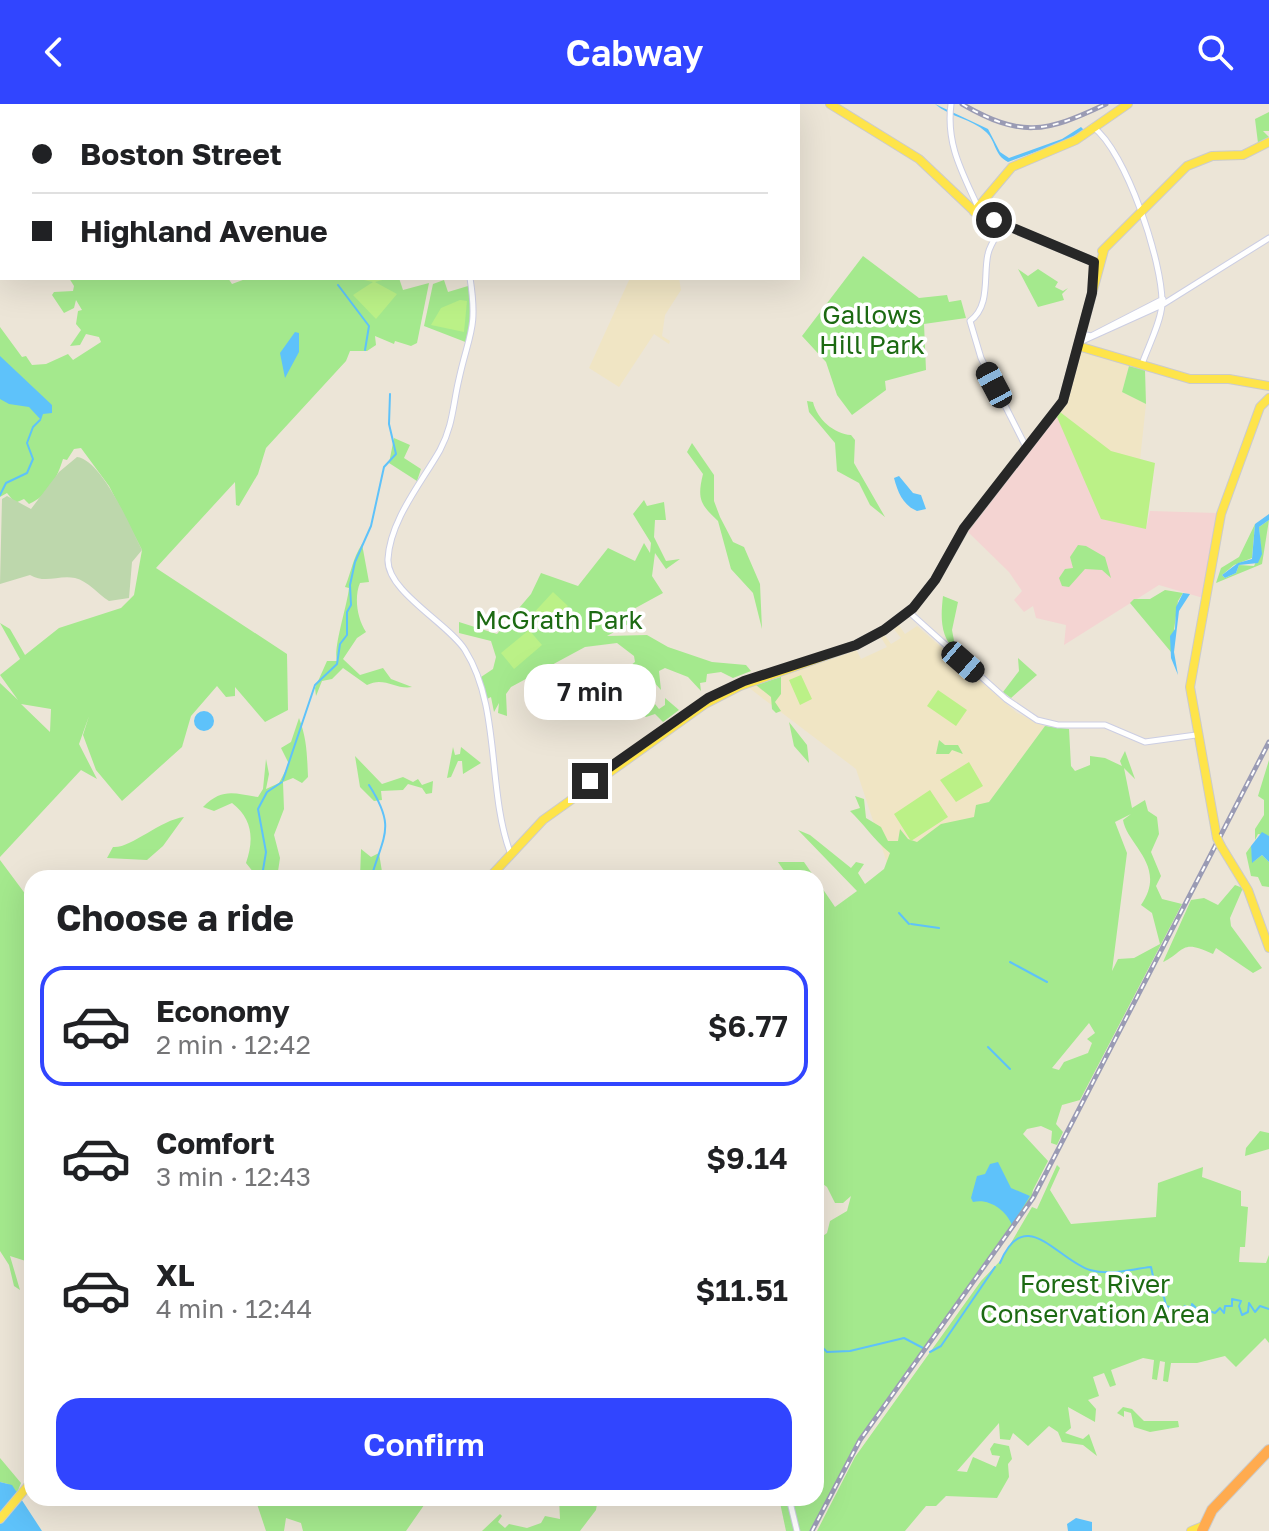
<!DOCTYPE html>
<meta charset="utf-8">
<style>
body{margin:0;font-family:"Golos Text",sans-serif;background:#f6f6f6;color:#202124;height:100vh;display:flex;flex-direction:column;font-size:30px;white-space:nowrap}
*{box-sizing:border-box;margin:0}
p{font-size:26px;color:#757577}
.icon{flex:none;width:44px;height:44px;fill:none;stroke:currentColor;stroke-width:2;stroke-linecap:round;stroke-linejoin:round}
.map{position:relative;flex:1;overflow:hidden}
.panel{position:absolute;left:24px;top:766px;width:800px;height:636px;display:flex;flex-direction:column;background:#fff;border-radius:24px;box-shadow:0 8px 32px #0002}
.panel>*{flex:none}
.hud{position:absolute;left:0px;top:0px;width:800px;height:176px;box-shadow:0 8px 32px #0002;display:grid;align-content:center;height:176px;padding:0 32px;background:#fff}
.end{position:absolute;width:36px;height:36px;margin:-18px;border:10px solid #272727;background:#fff;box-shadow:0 0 0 4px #fff}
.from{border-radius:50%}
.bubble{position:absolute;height:56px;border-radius:24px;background:#fff;box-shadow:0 8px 32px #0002;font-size:26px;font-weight:600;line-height:56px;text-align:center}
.car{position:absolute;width:24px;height:48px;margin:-24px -12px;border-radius:10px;box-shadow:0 0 6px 2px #0007;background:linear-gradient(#222 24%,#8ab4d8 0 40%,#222 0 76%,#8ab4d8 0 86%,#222 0)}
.hud b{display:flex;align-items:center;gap:28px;height:76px;font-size:30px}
.hud b+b{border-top:2px solid #e0e0e0}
.hud i{width:20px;height:20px;background:#202124}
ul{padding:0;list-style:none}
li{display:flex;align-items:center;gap:24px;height:120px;margin:0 16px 12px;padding:0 16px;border:4px solid transparent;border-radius:24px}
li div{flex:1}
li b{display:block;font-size:30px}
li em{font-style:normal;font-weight:600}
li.selected{border-color:#3145ff}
li>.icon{width:72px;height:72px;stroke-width:1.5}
h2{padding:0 32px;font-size:36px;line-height:96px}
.button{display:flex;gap:16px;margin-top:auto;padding:16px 32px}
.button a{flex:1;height:92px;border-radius:24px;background:#3145ff;color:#fff;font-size:32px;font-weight:600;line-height:92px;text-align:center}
header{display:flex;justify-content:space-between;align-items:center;height:104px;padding:0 32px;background:#3145ff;color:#fff;font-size:36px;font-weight:600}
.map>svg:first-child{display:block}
.education{fill:#f0e5c4}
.medical{fill:#f4d4d2}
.green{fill:#a4e98d;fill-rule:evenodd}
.cemetery{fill:#bdd7ac}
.pitch{fill:#bbf187}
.water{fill:#5ec2fa}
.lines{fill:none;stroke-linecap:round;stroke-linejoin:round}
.stream{stroke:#5ec2fa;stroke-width:2}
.minor-casing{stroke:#cccee3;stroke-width:7}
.major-casing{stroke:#cbcbcb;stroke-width:10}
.highway-casing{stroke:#cbcbcb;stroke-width:12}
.minor{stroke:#fff;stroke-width:5}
.major{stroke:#fee44a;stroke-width:8}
.highway{stroke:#ffab4f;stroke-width:10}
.rail-casing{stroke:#9a9bb4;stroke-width:5}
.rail{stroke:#fff;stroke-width:2;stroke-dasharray:6;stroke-linecap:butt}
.major-bridge-casing{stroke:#cbcbcb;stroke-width:10;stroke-linecap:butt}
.major-bridge{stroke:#fee44a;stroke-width:8}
.route{stroke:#272727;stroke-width:10}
.labels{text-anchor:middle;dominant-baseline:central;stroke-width:7;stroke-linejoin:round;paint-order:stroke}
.park-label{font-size:26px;fill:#1c6a12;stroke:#fff}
</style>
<header><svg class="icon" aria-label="back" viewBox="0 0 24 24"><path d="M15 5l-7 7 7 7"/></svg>Cabway<svg class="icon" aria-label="search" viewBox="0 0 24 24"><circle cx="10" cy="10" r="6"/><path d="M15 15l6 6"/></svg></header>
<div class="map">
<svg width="1269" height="1427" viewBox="0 0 1269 1427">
<rect width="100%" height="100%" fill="#ece5d7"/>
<path class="education" d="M630,174h49l2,12 -16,25 -3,21 8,5 -1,3 -15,-10 -35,53 -30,-19z
M1081,246l48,16 -7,26 24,12 -6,56 -29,-8 -51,-40z
M898,520l7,10 12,-8 100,87 28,13 -70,95 -87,45 -32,-97 -108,-82 108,-38 5,10 26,-12 -7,-11 4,-2 7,10 10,-6 -8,-10z"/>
<path class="medical" d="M1057,313l44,34 45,78 4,-18 67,2 -14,85 -44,-13 -95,60 2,-20 -30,-7 -3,-12 -9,6 -10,-12 8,-9 -13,-19 -42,-41z"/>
<path class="green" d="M1269,8v19h-6l6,6 -11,6 -3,-24z
M863,152l56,42 28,-3 2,7 12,-2 5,18 -42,6 2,46 -41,11 1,9 -34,25 -15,-20 -11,-33 -24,-26z
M1018,165l10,7 10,-7 20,13 -3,5 8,4 5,-3 -6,6 2,6 -26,7z
M69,174h159l4,6 16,-6h151l4,12 26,-7 -12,60 -6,3 -16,-5 -1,3 -19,-8 1,9 -9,6h-17l-4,10 -80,87 -8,26 -19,32 -3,-1 -1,-23 -79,86 131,86 1,56 -23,12 -30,-35v9l-9,1 -9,-11 -26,30 -9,31 -60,54 -26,-31 -13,-35 6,-19 -10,28 18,35 -16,-9 -81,87v-174l18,17 -18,-25 20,-16 -20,-36 10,6 15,26 34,-27 62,-20 13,-13 8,-45 -33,-64 -28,-38 -7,1 -7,11 -4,-1c-6,19 -14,36 -34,45l-5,-5 -9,4 -8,-10 -7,4v-170l22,30 4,-1 6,9 14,-1 22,-10 5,6 28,-18 -2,-5 -13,-3 -6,11 -10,1 11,-16 -5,-6 2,-13 4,-1 -6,-10 -2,8 -10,5 -12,-18 2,-3 19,-1 1,-5zM21,600l30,5 -1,23z
M444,176l4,12 20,-6 5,30 -5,27 -44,-17 9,-42z
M1129,262l16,4 1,34 -24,-12z
M807,297l6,1c4,17 21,32 38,33l4,5 -1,23 31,54 -15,-12 -11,-22 -22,-12 -2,-28 -26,-31z
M394,334l16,7 -6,13 17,11 -4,12 -28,-18z
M692,339l22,32v26l6,16 13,25 11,5 16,37 2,45 -9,-36 -22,-24 -13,-48c-18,-17 -21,-22 -15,-47l-16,-22z
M644,396l3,6 17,-4 2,18h-11l-1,17 12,24 14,-2 -14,10 -11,-16 -3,23 11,17 -33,18 11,6 -34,19 40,-1 21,12 44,15 34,3 5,6 -18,7 -12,-6 -14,2 -1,8 -6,1 1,8 -13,-14 -23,-9 -6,3 2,19 -18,-20 -9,-1 -5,8 6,27 14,-2 4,6 2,-4 4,5 6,-4v-7l14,12 -16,12 -8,-8 -9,3 -13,-8h-18c-2,-12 9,-40 20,-47l-1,-6 -17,-13 -32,4 -74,40 -5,7 1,22 -9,-3 1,-10 -5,9 -3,-15 -4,2 -6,-22 12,-8 3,-12 -5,-16 -32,-8v-11l38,12 34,-40 10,-21 37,13 30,-38 27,13 9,-18 6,10 1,-10 -18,-29z
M1269,416l-7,44 -46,19 5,-15 18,-11 16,-33 -3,34 -18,7 -12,10 3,3 11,-5 3,-8 15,1 7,-15 -2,-24z
M362,440l7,38 -9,1c-6,14 -3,35 6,49l-9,6 -14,21 17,16 23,-7 8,11 21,8c-16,3 -28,-11 -45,-2l-24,-17 -11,11 -10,2 -6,15 -1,-8 12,-27h10c-4,-14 10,-54 12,-73l-4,-1c7,-17 7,-27 17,-43z
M1078,441l8,1 19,11 6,21 -9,-8 -17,-1 -16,18 -7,-1 -3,-8 6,-9 8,-1 -3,-11z
M1165,486l18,3 -5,8 -7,51 -41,-49 4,-4h16z
M943,492l15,6 -6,28 4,21c-17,-14 -15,-37 -13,-55z
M1018,554l19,17 -26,23 -8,-6 16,-21z
M573,560l10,7 27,3 -19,6 -34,-5 5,-8z
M781,573v17l-6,8 6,9 -5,2 -4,-4 -1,-12 -15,-12z
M299,614c8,21 8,37 9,59l-6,6 -9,-5 -10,4 1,27 -10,26 6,23 -3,20h-19l-12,-15c8,-23 7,-44 -14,-60l-18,8 -11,-4c20,-20 32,-13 55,-10l5,-8 3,-30 3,15 -3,15 13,-6 10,-19 -8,-16 10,-6z
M789,618l18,23 2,18 -15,-17z
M1045,622l24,3 2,37 4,5 15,-6v-9l15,2 17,8 -2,-5 5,-10 10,28 -11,-11 8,40 13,-8 3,11 9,6 2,17 -8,18 10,24 -5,10 6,13 20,5 -102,196 -18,5 -6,19 7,8 -6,13 -6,-2 1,-12 -11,-5 -14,3 -4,5 25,27 -15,29 -3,15 -18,25 -3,-2 -34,48h3l-4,7 -106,143 -57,105h-25l-7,-33h37v-257l11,-8 3,-12 17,-10 4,-15 -8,7h-8l-8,-16 -11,-8v-256l3,-3 -3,-4v-37l19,28 22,-16 -59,-61 12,5 41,33 5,-6 8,2 -6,9 7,11 19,-15 6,-16c-17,-14 -27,-30 -40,-42l10,-3 -5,-12 9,3 2,19 15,9 7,14h10l2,-12 8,10 9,3 24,-18 33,-7 2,-12 13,-3zM1131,710l-8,6c4,25 45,46 18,85l11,8 8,31 -26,14 -16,1 -6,12 15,-118 -12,-31zM1089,919l6,10 -8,6 5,4 -4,10 -24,9 -5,8 -7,-2z
M939,636l6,5h13l5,9 -11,-4 -3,4h-13z
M453,643l2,8 5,-1 1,-7 20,16 -18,11 -1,-13h-4l-7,16 -4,1z
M355,652l27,28 21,-7 10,5 5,-3 4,6 11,-4 -1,12 -6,1 -4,-6 -14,-4 -5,6 -22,1 1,9 -8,1 -14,-14z
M1269,656v76l-11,-2 -3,6v-11l9,-14v-15l-6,-4z
M184,713l-21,29 -16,14 -40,-2 6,-11c17,2 47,-27 71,-30z
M1251,742l2,16 9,-7 7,7v25l-7,-1 -4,-9 -7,-1 -5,-23z
M361,745l10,8 8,-4 4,25h-23z
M0,756l32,43v360l-22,-7 10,34 -6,-4 -5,-21 -9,-14z
M778,758h26l11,16h-26z
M1235,781l8,3 -13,30 1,8 31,42 -9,5 -37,-25 -3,6c-33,-16 -28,-2 -50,8l28,-62 13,-2 14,7z
M1260,1027l9,2v16l-24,7 1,-8z
M1057,1061l3,3 -10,22 21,34 85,-7 2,-34 45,-16 -1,10 39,14v15l7,1 -3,40h-5l-1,15 27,1 3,-8v88l-4,-5 -29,29 -11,-11 -28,7h-26l-3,19 -5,-1 2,-19 -5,-1 -3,19 -5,-1 2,-19 -11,-2 -32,12 5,15 -6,2 -6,-14 -11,4 6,19 -11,4 8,9 -1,13 -27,-15 3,21 -6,5 18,6 6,-5 8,22 -14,-11 -21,-3 -4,-10 -9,-6 -21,20 -15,-13 -3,7 -10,-1 -1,-16 -42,48 10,1 6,-15 23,10 4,-11 -8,-1 -2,-6 4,-6 15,3 3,13 -4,5 1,13 -12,21 -51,-2 -10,10h-10l-21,25h-88l38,-74 126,-176 20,-21 31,-53 5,2z
M1123,1303l9,2 12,12h34l1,6 -29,5 -16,-5 -3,-14 -7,-2v6l-7,-4z
M0,1354l21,25 -4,10 -9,-9 -8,-2z
M255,1394h174l-23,33h-103l-2,-8 -15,-5 -2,13h-18z
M559,1394h39l-2,12 -16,21h-98l18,-17 2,2 -4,6 7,6 4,-4 18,4 14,-5 4,-7 15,3z"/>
<path class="cemetery" d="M77,353c25,3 54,71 65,93l-10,12 -3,36 -20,3c-11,-7 -21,-20 -34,-23 -18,-3 -29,6 -45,-3l-30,9 2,-85 5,-3 24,13 28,-37z"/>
<path class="pitch" d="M355,174h35l-15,4 22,12 -21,25 -23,-24 20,-13z
M460,196l7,1 -3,31 -33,-7 10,-17z
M1060,308l51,39 44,12 -9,66 -45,-10 -44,-102z
M553,488l15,14 -25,26 -14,-14z
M529,526l13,15 -28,24 -13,-16z
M801,571l11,24 -12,6 -11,-25z
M938,586l29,20 -11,16 -29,-20z
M969,658l14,24 -27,16 -16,-22z
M930,686l18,27 -37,24 -17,-27z"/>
<path class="water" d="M935,0l53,25 12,23 9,6 53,-19 19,-12 3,3 -21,12 -55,20c-14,-7 -12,-21 -22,-30 -14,-13 -36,-15 -51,-28z
M295,228l4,1v19l-14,26 -5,-25z
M0,252l52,49v8l-9,1 -2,6 -12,-13 -20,-3 -9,-5z
M899,372l14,17 8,2 5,14 -9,2c-14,-6 -19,-18 -23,-33z
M1269,410v6l-10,7 3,27 -4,9 -19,2 -3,8 -11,5 -3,-3 16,-12 14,-4 3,-35z
M1183,489l7,1 -11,17 -5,41 4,23 -7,-17 -1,-22 5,-7 1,-22z
M194 617a10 10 0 1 1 20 0a10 10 0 1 1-20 0Z
M1262,728l7,4v26l-7,-7 -10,8 -1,-17z
M998,1058l13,26 19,8 -18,29c-6,-15 -23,-27 -39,-23l-2,-4 6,-22 8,-2 5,-10z
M0,1378l12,3 30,46h-42z
M1076,1414l16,4v9h-24l-1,-7z"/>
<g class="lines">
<path class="stream" d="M587,2l1,-2
M338,181l31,41 -4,24
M0,391l6,-12 21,-10 6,-14 -6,-16 6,-16 7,-7
M283,676l32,-95 22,-21 3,-20 7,-9v-23l4,-7 -1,-20 5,-23 16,-36 13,-59 12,-13 -7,-30 1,-30
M369,681c27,42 15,49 2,93
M268,774l-6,-2 4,-24 -8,-43 9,-17 15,-10
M899,809l10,11
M911,820l28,4
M1010,858l37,20
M988,943l22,22
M1000,1159c25,-60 57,-3 90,7 20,6 41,-1 61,-3l5,23 8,7 2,9 15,4 4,-4 -1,8h7l1,-10 15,15 2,-8 6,2 5,-5 4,5 1,-7h7v-7l9,2 -2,5 3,9 6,-3 1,-9 6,9 5,-6 9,3
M816,1237l11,11 23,-1 54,-13 19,10
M930,1248l11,-6 54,-79"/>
<defs>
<path id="minor" d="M81,0v2
M487,0l1,2
M951,0c-5,39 10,66 26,101
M625,2l4,-2
M1093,23c33,24 70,136 69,177 -1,18 -14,43 -20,60
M1003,121c-5,9 -13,19 -15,29 -5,21 3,52 -18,67l11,37 46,91
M470,174c8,51 -1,55 -11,101 -6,25 -6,47 -19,71 -18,32 -50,70 -52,109 -2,32 61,65 77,91 36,57 22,139 45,202
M1082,230l9,2 72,-37
M1080,238l82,-37 107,-67
M909,508l97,87 31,21 21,5h47l40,17 51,-7
M789,1394l8,33"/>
<path id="major" d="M830,0l89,55 57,54 123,51
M287,2l2,-2
M465,2l5,-2
M0,85l2,-2
M974,108l38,-45 64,-27 52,-36
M1102,147l85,-85 25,-10 31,-1 26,-13
M1078,242l112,33h39l40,7
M1217,734l-27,-151 31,-173 39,-107 9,-9
M1221,742l27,44 21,58
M489,774l54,-58 162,-116 35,-18 116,-41 28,-15 29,-22 22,-28 29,-51 99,-128 41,-151
M0,1415l32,-38
M1191,1427l12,-5"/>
<path id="highway" d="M1202,1427l10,-21 57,-60"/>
</defs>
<use href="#minor" class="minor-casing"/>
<use href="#major" class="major-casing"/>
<use href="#highway" class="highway-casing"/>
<use href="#minor" class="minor"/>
<use href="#major" class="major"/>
<use href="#highway" class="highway"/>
<defs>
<path id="rail" d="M962,0c59,34 83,29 144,0
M812,1427l48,-91 173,-242 236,-456"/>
</defs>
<use href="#rail" class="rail-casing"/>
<use href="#rail" class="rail"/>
<defs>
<path id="major-bridge" d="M1217,734l4,8"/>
</defs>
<use href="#major-bridge" class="major-bridge-casing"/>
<use href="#major-bridge" class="major-bridge"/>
</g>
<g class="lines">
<path class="route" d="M590,677l118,-83 36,-17 112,-36 28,-15 29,-22 22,-28 29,-52 99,-127 29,-108 2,-31 -100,-42"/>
</g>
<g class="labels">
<g class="park-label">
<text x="872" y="210">Gallows<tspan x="872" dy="30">Hill Park</tspan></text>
<text x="559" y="515">McGrath Park</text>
<text x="1095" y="1179">Forest River<tspan x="1095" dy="30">Conservation Area</tspan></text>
</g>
</g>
</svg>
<i class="end from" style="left:994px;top:116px"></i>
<i class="end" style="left:590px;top:677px"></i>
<div class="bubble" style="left:524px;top:560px;width:132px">7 min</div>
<i class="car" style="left:994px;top:281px;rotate:332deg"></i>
<i class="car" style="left:963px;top:558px;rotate:131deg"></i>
<div class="hud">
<b><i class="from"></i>Boston Street</b>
<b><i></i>Highland Avenue</b>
</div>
<section class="panel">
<h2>Choose a ride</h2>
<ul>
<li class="selected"><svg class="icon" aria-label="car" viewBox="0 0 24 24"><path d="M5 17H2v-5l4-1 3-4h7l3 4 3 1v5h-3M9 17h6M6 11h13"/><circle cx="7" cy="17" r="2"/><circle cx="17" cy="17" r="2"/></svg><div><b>Economy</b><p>2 min · 12:42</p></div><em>$6.77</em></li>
<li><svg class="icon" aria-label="car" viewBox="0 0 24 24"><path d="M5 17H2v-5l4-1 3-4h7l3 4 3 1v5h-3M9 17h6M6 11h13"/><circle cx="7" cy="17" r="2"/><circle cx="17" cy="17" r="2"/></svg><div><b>Comfort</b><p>3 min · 12:43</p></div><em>$9.14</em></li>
<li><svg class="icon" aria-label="car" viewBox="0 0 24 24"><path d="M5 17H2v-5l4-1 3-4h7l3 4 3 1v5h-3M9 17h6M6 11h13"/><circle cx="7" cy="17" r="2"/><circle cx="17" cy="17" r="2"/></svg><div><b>XL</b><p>4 min · 12:44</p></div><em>$11.51</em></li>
</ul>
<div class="button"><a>Confirm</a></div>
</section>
</div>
